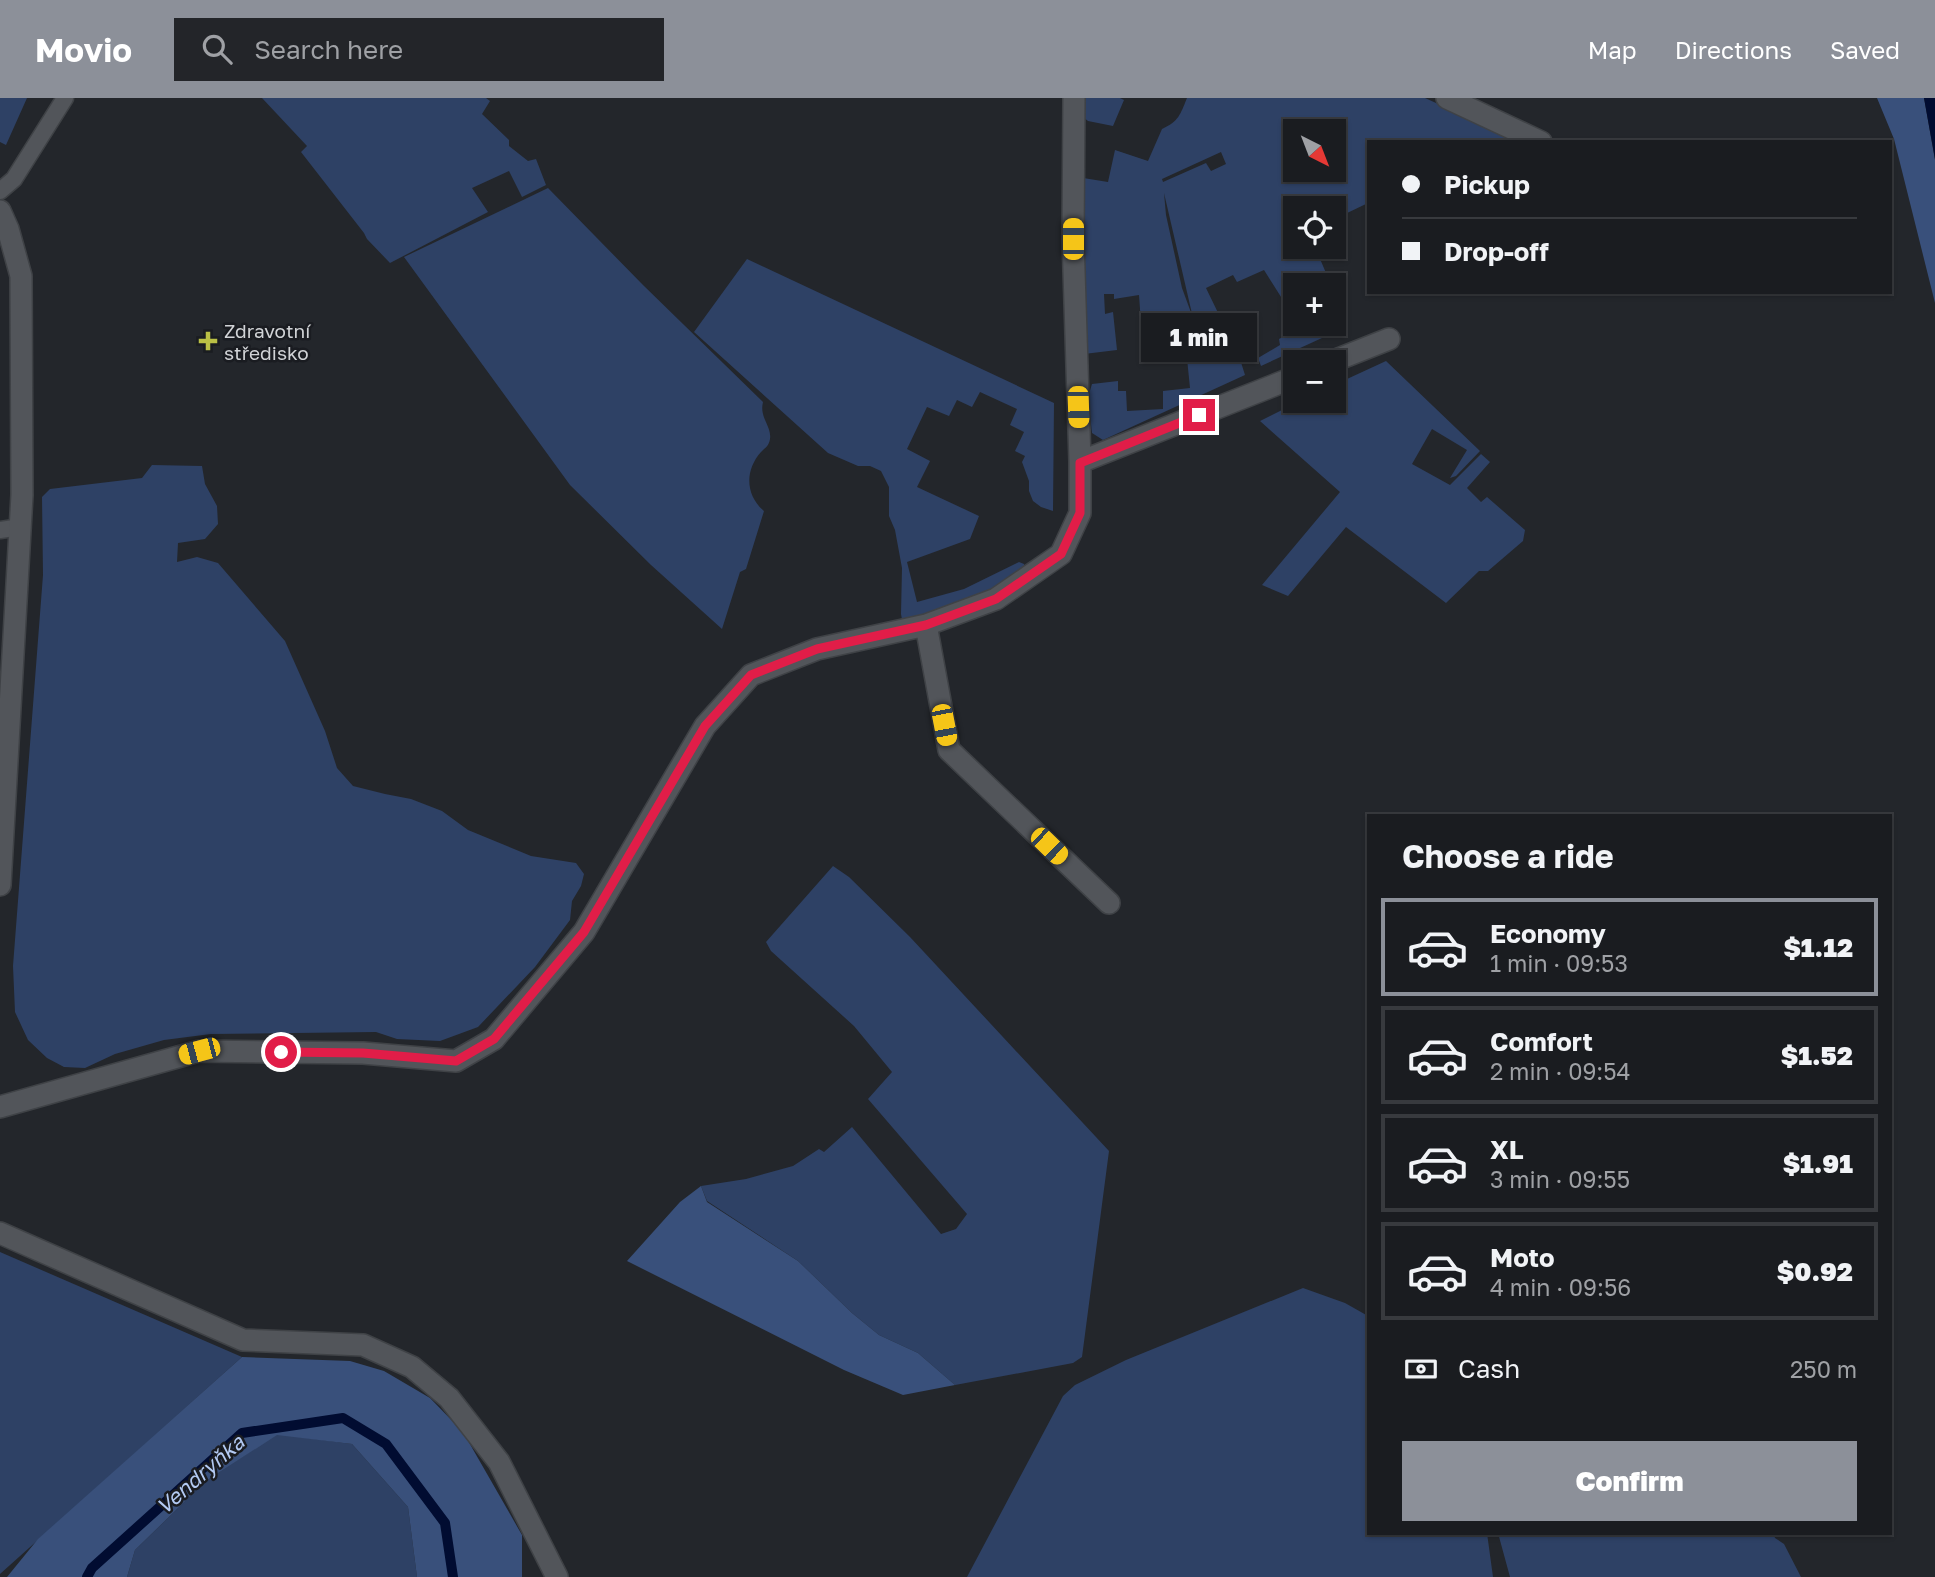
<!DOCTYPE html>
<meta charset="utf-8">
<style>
body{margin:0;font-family:"Golos Text",sans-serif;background:#232529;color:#f1f3f6;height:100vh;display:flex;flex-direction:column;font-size:26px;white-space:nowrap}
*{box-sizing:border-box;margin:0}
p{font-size:23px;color:#9fa1a5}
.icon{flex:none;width:38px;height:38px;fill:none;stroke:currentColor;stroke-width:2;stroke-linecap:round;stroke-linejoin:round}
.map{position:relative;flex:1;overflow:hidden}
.side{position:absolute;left:1367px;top:716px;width:525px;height:721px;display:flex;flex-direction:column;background:#1a1c20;border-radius:0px;box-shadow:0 2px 5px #0004,0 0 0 2px #383a3e}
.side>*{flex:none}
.banner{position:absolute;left:1367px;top:42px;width:525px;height:154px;border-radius:0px;box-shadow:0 2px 5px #0004,0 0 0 2px #383a3e;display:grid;align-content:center;height:154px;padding:0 35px;background:#1a1c20}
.needle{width:46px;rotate:138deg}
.fabs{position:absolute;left:1283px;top:21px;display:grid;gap:14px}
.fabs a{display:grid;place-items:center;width:63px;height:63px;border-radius:0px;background:#1a1c20;box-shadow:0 2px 5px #0004,0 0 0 2px #383a3e;font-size:35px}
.end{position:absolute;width:32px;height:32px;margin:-16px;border:9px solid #e11d48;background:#fff;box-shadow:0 0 0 4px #fff}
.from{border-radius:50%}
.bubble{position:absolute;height:49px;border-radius:0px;background:#1a1c20;box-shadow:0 2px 5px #0004,0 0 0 2px #383a3e;font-size:23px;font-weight:800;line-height:49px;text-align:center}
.car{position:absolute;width:21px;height:42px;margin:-21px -10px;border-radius:9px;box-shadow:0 0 5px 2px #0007;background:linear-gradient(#f5c518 24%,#345 0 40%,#f5c518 0 76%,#345 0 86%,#f5c518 0)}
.banner b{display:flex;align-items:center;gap:24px;height:66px;font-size:26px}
.banner b+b{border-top:2px solid #383a3e}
.banner i{width:18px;height:18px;background:#f1f3f6}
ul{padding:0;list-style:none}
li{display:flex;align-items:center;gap:21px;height:98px;margin:0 14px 10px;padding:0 21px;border:4px solid #383a3e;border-radius:0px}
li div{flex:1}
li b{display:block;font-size:26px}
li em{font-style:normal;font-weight:800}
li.selected{border-color:#8c9099}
li>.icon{width:63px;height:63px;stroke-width:1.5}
h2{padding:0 35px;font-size:32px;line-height:84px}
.pay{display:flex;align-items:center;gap:18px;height:77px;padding:0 35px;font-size:26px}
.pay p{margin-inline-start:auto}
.primary-button{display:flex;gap:14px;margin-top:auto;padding:14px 35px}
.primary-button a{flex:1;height:80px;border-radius:0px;background:#8c9099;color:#fff;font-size:28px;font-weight:800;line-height:80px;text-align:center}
header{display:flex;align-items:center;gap:42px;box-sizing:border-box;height:98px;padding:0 35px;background:#8c9099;color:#fff}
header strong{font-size:33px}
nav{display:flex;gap:38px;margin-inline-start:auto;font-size:24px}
.search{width:490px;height:63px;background:#232529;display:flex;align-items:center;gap:18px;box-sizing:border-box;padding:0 24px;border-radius:0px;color:#9fa1a5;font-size:26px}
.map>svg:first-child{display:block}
.green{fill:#2e4165;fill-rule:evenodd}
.forest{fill:#39507b}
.water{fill:#010c31}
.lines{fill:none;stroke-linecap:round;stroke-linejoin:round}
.stream{stroke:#010c31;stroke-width:10}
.service-casing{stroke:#3f4246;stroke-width:19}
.minor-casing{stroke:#3f4246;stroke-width:24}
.service{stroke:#52555a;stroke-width:16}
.minor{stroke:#52555a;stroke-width:21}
.route{stroke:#e11d48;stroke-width:9}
.poi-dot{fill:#bac045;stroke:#1a1c21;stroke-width:2.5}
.labels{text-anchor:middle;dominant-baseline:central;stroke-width:5;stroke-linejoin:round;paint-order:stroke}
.poi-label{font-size:19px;fill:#d1d3d6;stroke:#1a1c21;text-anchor:start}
.water-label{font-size:21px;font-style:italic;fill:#b3caf3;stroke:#1a1c21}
</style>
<header>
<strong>Movio</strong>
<div class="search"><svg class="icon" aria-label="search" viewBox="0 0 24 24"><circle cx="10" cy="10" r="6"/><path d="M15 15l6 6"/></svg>Search here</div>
<nav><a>Map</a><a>Directions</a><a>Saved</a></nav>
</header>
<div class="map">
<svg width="1935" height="1479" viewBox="0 0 1935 1479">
<rect width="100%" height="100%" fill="#23262b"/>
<path class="green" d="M0,0h27l-21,47 -6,-3z
M262,0h224l4,3 -8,13 27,26v6l19,15 8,-2 10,26 -24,12 -13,-26 -37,17 16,24 -98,51 -23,-24 -3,-6 -63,-81 6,-6z
M1080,0h40l4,2 -11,26 -25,-5 -9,-7z
M1187,0h238l93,42 -1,2h-149v61l-25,12 -5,-12 -13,5h-30v39h20l11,26 -4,1 5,11h-32v39h23l4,14 -61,28 -3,-8 22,-13 -1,-6 15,-8 -6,-23 -24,-38 -27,12 -4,-7 -27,13 33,68 6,19 -142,65 -11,-7 -4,-36 4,-13 26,-3v10h8l1,20 36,-2v-18l27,-3 -7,-69 -2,-2 -25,1 -1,3 -14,2 -2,-28 -25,4v-5h-10l1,20 8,-2 4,38 -33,4 -7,-177 31,5 7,-32 33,11 14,-32c17,-8 18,-14 25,-31zM1295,33h39v39h-39zM1221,54l5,12 -15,7 -5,-8 -43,19 -1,-3zM1164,95l29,125 -11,-30 -16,-73z
M548,90l95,97 120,117c-4,16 9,24 7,37 -1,7 -5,9 -9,13 -17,19 -15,44 3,59l-18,58 -6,3 -18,57 -71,-64 -81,-80 -166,-228z
M747,161l307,144 -1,108 -12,-4 -8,-6 -4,-10v-10l-7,-19 3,-6 -10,-5 9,-19 -14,-7 7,-16 -37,-17 -8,15 -15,-7 -8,16 -22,-9 -20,42 23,12 -13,26 62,29 -9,23 -63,23 10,40 47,-13 55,-27 5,2 1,6 -28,21 -94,34 -2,-11 1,-46 -7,-38 -6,-14v-29l-8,-16 -11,-5h-12l-30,-13 -134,-121z
M1386,263l94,90 -24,25 -6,2 17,-28 -35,-21 -20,35 38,21 31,-31 9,8 -23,26 14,14 6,-5 38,33 -2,11 -35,30h-9l-33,32 -100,-76 -58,69 -26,-11 78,-93 -80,-71 40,-20h34v-16z
M152,367l50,1 3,18 12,22 1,18 -13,15 -27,4 -1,19 20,-5 21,6 67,78 40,90 12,37 16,18 32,8 26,5 31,12 26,19 63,26 45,7 8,11 -3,12 -9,15 -2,19 -35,47 -57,60 -38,14 -43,-2 -21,-7 -165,2 -47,6 -49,14 -30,14 -21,-1 -17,-9 -19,-18 -13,-28 -2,-46 30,-391 -1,-78 8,-8 92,-11z
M833,768l16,11 61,60 199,214 -27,206 -9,6 -118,22 -37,-32 -39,-18 -27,-22 -54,-52 -91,-60 -6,-15 45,-7 47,-13 26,-17 5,3 28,-25 89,107 15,-5 11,-15 -99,-115 24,-27 -38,-46 -83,-75 -5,-9z
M0,1154l242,105 -242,217z
M1303,1190l42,15 23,13v217h119l6,44h-526l96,-181 12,-11 51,-25z
M277,1336l75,10 56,63 9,70h-290l8,-27 71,-69z
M1498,1435h275l2,5 9,6 17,33h-291z"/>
<path class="forest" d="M1877,0h47l11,62v143l-41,-164z
M701,1088l6,16 91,59 54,52 27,22 39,18 37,32 -52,10 -59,-25 -217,-109 53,-59z
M242,1259l108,4 34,10 46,27 33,34 59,103v42h-105l-9,-70 -56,-63 -75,-9 -71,46 -71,69 -8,27h-120l31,-38z"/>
<path class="water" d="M1924,0h11v62v-1z"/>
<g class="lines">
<path class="stream" d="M87,1479l5,-9 150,-135 101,-15 43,26 59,79 8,54"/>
<defs>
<path id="service" d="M0,93l14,-12 51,-81
M0,432l20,-3"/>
<path id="minor" d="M1447,0l94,44
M0,113l8,18 13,47 1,219 -22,390
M1331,264l58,-23
M1080,364l215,-85
M926,527l23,125 160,153
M0,1009l199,-56 164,2 93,8 38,-22 90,-107 121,-206 46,-51 66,-26 109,-24 70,-26 65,-45 19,-41v-51l-7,-223 1,-141
M0,1135l243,107 120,5 49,22 37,31 50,64 58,115"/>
</defs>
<use href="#service" class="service-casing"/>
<use href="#minor" class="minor-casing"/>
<use href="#service" class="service"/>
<use href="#minor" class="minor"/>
</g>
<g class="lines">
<path class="route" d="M281,954l82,1 93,8 38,-22 90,-107 121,-206 46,-51 66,-26 109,-24 70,-26 65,-45 19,-41v-50l119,-48"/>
</g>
<path class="poi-dot" d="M204.5 232.5h7v7h7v7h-7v7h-7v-7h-7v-7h7z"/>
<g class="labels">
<g class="poi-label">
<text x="224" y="232">Zdravotní<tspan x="224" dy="22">středisko</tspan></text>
</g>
<g class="water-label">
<text transform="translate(200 1376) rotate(-41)">Vendryňka</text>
</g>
</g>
</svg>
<div class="fabs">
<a><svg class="needle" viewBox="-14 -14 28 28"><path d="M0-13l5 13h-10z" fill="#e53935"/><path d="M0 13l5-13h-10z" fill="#9fa1a5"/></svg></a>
<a><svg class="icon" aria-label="locate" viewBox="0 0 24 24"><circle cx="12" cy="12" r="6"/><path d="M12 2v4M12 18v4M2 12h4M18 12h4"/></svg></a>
<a>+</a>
<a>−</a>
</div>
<i class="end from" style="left:281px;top:954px"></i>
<i class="end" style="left:1199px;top:317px"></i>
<div class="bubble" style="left:1141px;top:215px;width:116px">1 min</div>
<i class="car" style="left:1073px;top:141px;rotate:0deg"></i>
<i class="car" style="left:1078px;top:309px;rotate:178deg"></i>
<i class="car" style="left:944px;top:627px;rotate:169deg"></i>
<i class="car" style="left:1049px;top:748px;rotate:134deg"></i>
<i class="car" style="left:199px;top:953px;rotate:255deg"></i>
<div class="banner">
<b><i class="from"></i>Pickup</b>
<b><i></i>Drop-off</b>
</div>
<section class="side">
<h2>Choose a ride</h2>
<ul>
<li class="selected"><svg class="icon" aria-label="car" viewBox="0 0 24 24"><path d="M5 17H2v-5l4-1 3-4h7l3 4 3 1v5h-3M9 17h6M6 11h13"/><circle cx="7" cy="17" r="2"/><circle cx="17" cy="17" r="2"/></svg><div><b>Economy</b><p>1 min · 09:53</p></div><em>$1.12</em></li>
<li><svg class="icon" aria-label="car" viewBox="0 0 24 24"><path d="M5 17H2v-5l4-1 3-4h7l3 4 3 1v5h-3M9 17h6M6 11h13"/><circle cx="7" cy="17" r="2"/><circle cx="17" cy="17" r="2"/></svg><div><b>Comfort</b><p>2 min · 09:54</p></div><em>$1.52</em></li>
<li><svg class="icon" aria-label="car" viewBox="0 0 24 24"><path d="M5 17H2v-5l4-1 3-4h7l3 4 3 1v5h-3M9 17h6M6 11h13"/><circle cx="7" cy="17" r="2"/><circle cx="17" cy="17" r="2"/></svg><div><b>XL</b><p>3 min · 09:55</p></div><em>$1.91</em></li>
<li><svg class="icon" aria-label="car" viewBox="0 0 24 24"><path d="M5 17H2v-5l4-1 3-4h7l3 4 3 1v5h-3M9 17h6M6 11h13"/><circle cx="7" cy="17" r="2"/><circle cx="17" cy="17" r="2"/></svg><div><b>Moto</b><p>4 min · 09:56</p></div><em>$0.92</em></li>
</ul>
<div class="pay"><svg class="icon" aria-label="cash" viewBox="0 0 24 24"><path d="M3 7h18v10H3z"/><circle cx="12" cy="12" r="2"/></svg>Cash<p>250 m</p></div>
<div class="primary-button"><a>Confirm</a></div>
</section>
</div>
